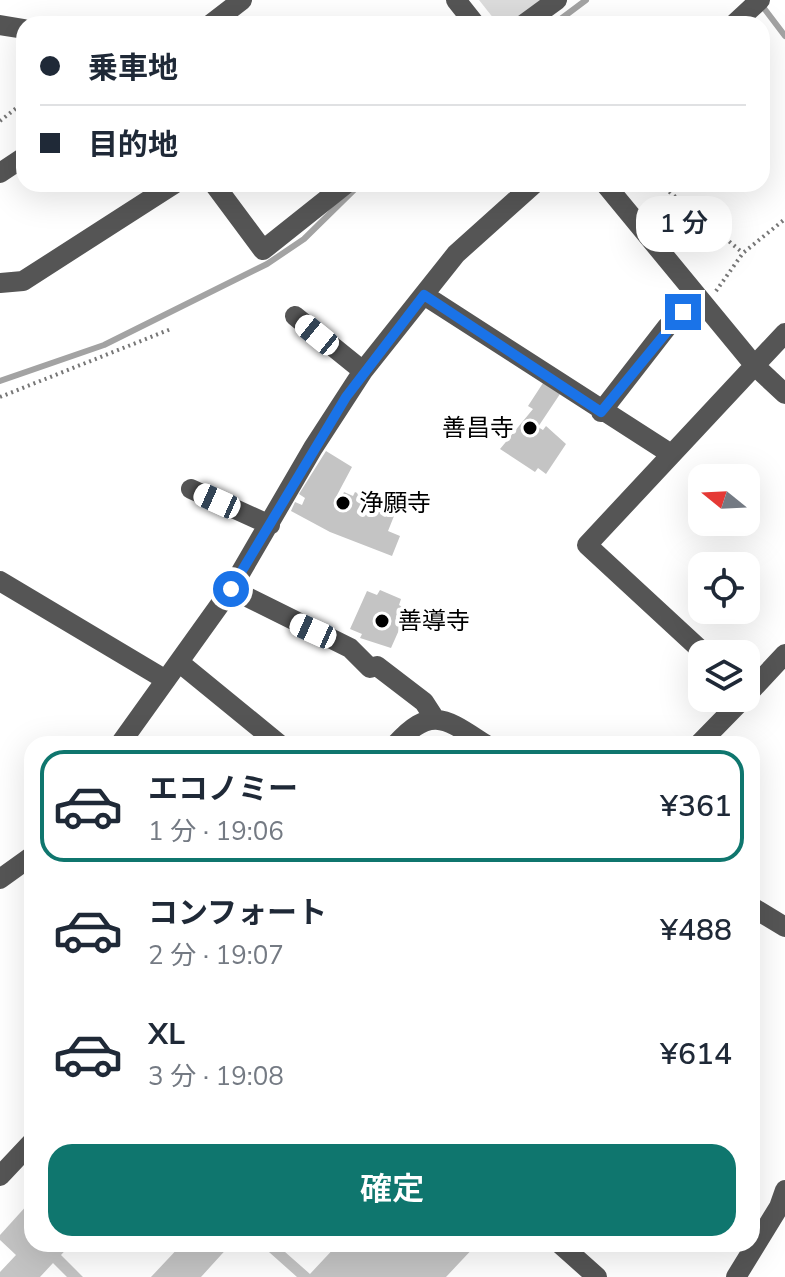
<!DOCTYPE html>
<html lang="ja">
<meta charset="utf-8">
<style>
body{margin:0;font-family:"Nunito Sans","Noto Sans JP",sans-serif;background:#f2f2f3;color:#1f2937;height:100vh;display:flex;flex-direction:column;font-size:30px;white-space:nowrap}
*{box-sizing:border-box;margin:0}
p{font-size:26px;color:#747a83}
.icon{flex:none;width:44px;height:44px;fill:none;stroke:currentColor;stroke-width:2;stroke-linecap:round;stroke-linejoin:round}
.map{position:relative;flex:1;overflow:hidden}
.drawer{position:absolute;left:24px;top:736px;width:736px;height:516px;display:flex;flex-direction:column;background:#fff;border-radius:24px;box-shadow:0 8px 32px #0002}
.drawer>*{flex:none}
.guide{position:absolute;left:16px;top:16px;width:754px;height:176px;border-radius:24px;box-shadow:0 8px 32px #0002;display:grid;align-content:center;height:176px;padding:0 24px;background:#fff}
.needle{width:52px;rotate:288deg}
.fabs{position:absolute;left:688px;top:464px;display:grid;gap:16px}
.fabs a{display:grid;place-items:center;width:72px;height:72px;border-radius:16px;background:#fff;box-shadow:0 8px 32px #0002;font-size:40px}
.end{position:absolute;width:36px;height:36px;margin:-18px;border:10px solid #1a73e8;background:#fff;box-shadow:0 0 0 4px #fff}
.from{border-radius:50%}
.bubble{position:absolute;height:56px;border-radius:24px;background:#fff;box-shadow:0 8px 32px #0002;font-size:26px;font-weight:600;line-height:56px;text-align:center}
.car{position:absolute;width:24px;height:48px;margin:-24px -12px;border-radius:10px;box-shadow:0 0 6px 2px #0007;background:linear-gradient(#fff 24%,#345 0 40%,#fff 0 76%,#345 0 86%,#fff 0)}
.guide b{display:flex;align-items:center;gap:28px;height:76px;font-size:30px}
.guide b+b{border-top:2px solid #e0e1e3}
.guide i{width:20px;height:20px;background:#1f2937}
ul{padding:14px 0 0;list-style:none}
li{display:flex;align-items:center;gap:24px;height:112px;margin:0 16px 12px;padding:0 8px;border:4px solid transparent;border-radius:24px}
li div{flex:1}
li b{display:block;font-size:30px}
li em{font-style:normal;font-weight:600}
li.active{border-color:#0f766e}
li>.icon{width:72px;height:72px;stroke-width:1.5}
.cta{display:flex;gap:16px;margin-top:auto;padding:16px 24px}
.cta a{flex:1;height:92px;border-radius:24px;background:#0f766e;color:#fff;font-size:32px;font-weight:600;line-height:92px;text-align:center}
.map>svg:first-child{display:block}
.green{fill:#dcdcdc}
.lines{fill:none;stroke-linecap:round;stroke-linejoin:round}
.stream{stroke:#a3a3a3;stroke-width:6}
.building{fill:#c4c4c4}
.path{stroke:#777;stroke-width:4;stroke-dasharray:2 4;stroke-linecap:butt}
.minor{stroke:#555;stroke-width:20}
.route{stroke:#1a73e8;stroke-width:10}
.poi-dot{fill:#000;stroke:#fff;stroke-width:3}
.labels{text-anchor:middle;dominant-baseline:central;stroke-width:8;stroke-linejoin:round;paint-order:stroke}
.poi-label{font-size:24px;fill:#000;stroke:#fff;text-anchor:start}
</style>
<div class="map">
<svg width="785" height="1277" viewBox="0 0 785 1277">
<rect width="100%" height="100%" fill="#fff"/>
<path class="green" d="M479,0h64l-34,24h-11z"/>
<g class="lines">
<path class="stream" d="M760,3l25,33
M554,24l32,-24
M0,381l104,-36 163,-81 37,-25 56,-55"/>
</g>
<path class="building" d="M543,383l17,11 -22,33 5,3 3,-4 20,18 -20,30 -8,-6 -3,4 -35,-23 33,-40 -5,-3z
M326,451l26,16 -16,30 5,2 3,-7 9,4 2,-4 11,5 2,-5 18,7 -3,6 13,6 -8,20 12,5 -8,20 -62,-24 -39,-21 4,-9 7,3 3,-7 -6,-4z
M380,590l21,9 -2,6 14,9 -8,18 -6,-2 -8,18 -31,-10 2,-4 -12,-5 17,-38 10,4z
M29,1203l3,3v38h39l-10,11 22,22h-16l-14,-14 -13,14h-40v-5l16,-17 -16,-15v-5z
M182,1244h49l-30,33h-50z
M260,1244h16l34,30 28,-30h139l-31,33h-149z"/>
<g class="lines">
<path class="path" d="M0,121l24,-19
M660,184l83,69
M716,291l27,-38 42,-34
M0,397l171,-68"/>
<path class="minor" d="M456,0l19,24
M211,24l31,-24
M524,24l33,-24
M734,24l26,-24
M0,25l24,4
M0,173l24,-16
M214,184l49,66 83,-66
M605,184l150,182 30,28
M0,283l23,-2 151,-97
M424,295l247,159
M295,316l68,55
M601,412l66,-85 31,-30
M191,489l79,36
M0,581l166,99
M231,589l119,59 20,20 7,-2 47,36 11,17
M705,654l-118,-109 198,-212
M180,663l99,81
M746,696l39,-42
M120,744l111,-155 82,-141 50,-77 93,-117 78,-70
M396,744c35,-39 50,-25 89,0
M699,744l45,-46
M0,879l32,-23
M752,907l33,20
M0,1176l32,-34
M560,1244l37,33
M736,1277l43,-70 6,-17"/>
</g>
<g class="lines">
<path class="route" d="M231,589l115,-192 78,-102 177,117 82,-100"/>
</g>
<g class="poi-dot">
<circle cx="530" cy="428" r="8"/>
<circle cx="343" cy="503" r="8"/>
<circle cx="382" cy="621" r="8"/>
</g>
<g class="labels">
<g class="poi-label">
<text x="514" y="428" text-anchor="end">善昌寺</text>
<text x="359" y="503">浄願寺</text>
<text x="398" y="621">善導寺</text>
</g>
</g>
</svg>
<div class="fabs">
<a><svg class="needle" viewBox="-14 -14 28 28"><path d="M0-13l5 13h-10z" fill="#e53935"/><path d="M0 13l5-13h-10z" fill="#747a83"/></svg></a>
<a><svg class="icon" aria-label="locate" viewBox="0 0 24 24"><circle cx="12" cy="12" r="6"/><path d="M12 2v4M12 18v4M2 12h4M18 12h4"/></svg></a>
<a><svg class="icon" aria-label="layers" viewBox="0 0 24 24"><path d="M12 4l9 5-9 5-9-5zM3 14l9 5 9-5"/></svg></a>
</div>
<i class="end from" style="left:231px;top:589px"></i>
<i class="end" style="left:683px;top:312px"></i>
<div class="bubble" style="left:636px;top:196px;width:96px">1 分</div>
<i class="car" style="left:317px;top:335px;rotate:309deg"></i>
<i class="car" style="left:217px;top:501px;rotate:294deg"></i>
<i class="car" style="left:313px;top:631px;rotate:294deg"></i>
<div class="guide">
<b><i class="from"></i>乗車地</b>
<b><i></i>目的地</b>
</div>
<section class="drawer">
<ul>
<li class="active"><svg class="icon" aria-label="car" viewBox="0 0 24 24"><path d="M5 17H2v-5l4-1 3-4h7l3 4 3 1v5h-3M9 17h6M6 11h13"/><circle cx="7" cy="17" r="2"/><circle cx="17" cy="17" r="2"/></svg><div><b>エコノミー</b><p>1 分 · 19:06</p></div><em>¥361</em></li>
<li><svg class="icon" aria-label="car" viewBox="0 0 24 24"><path d="M5 17H2v-5l4-1 3-4h7l3 4 3 1v5h-3M9 17h6M6 11h13"/><circle cx="7" cy="17" r="2"/><circle cx="17" cy="17" r="2"/></svg><div><b>コンフォート</b><p>2 分 · 19:07</p></div><em>¥488</em></li>
<li><svg class="icon" aria-label="car" viewBox="0 0 24 24"><path d="M5 17H2v-5l4-1 3-4h7l3 4 3 1v5h-3M9 17h6M6 11h13"/><circle cx="7" cy="17" r="2"/><circle cx="17" cy="17" r="2"/></svg><div><b>XL</b><p>3 分 · 19:08</p></div><em>¥614</em></li>
</ul>
<div class="cta"><a>確定</a></div>
</section>
</div>
